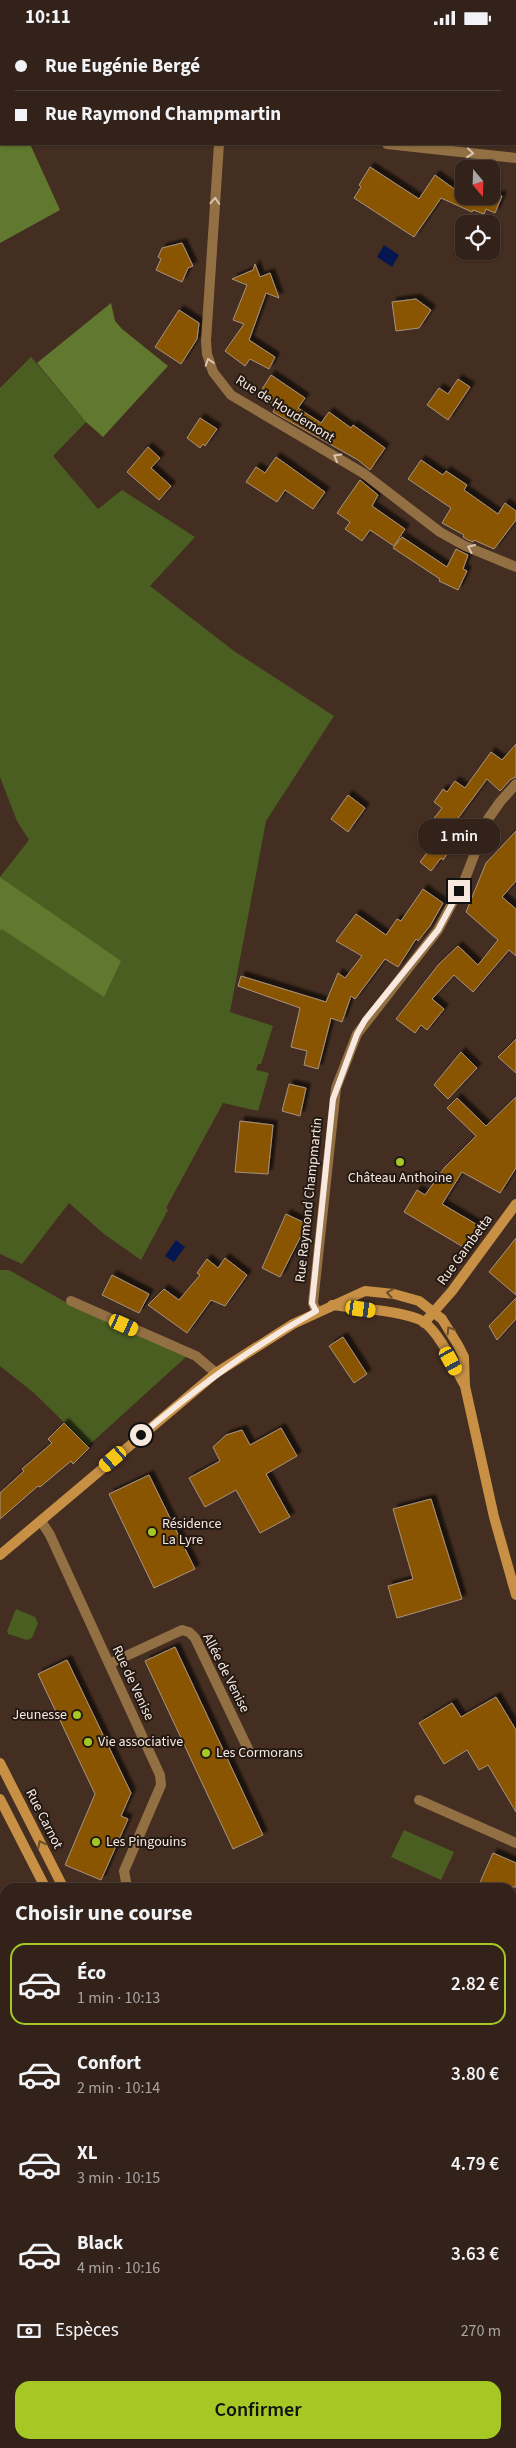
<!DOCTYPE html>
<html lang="fr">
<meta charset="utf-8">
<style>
body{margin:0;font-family:"Source Sans 3",sans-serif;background:#3b2a22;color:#f1f3f6;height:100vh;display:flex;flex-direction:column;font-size:19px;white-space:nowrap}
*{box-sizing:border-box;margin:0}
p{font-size:16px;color:#a9a4a2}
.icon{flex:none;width:28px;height:28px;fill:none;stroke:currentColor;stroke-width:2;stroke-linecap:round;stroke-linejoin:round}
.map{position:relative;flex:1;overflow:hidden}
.details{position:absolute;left:0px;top:1848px;width:516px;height:566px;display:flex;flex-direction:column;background:#332219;border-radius:15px 15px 0 0;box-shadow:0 1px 4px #0004,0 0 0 1px #4e3f38}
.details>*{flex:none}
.hud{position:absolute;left:0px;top:0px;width:516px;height:110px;box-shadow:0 1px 4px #0004,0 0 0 1px #4e3f38;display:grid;align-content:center;height:110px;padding:0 15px;background:#332219}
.needle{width:32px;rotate:161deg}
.fabs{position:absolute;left:455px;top:125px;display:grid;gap:10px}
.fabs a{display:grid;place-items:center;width:45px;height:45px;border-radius:10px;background:#332219;box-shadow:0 1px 4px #0004,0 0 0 1px #4e3f38;font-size:25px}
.end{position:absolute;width:22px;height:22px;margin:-11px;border:6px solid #f8e9e0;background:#111;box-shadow:0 0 0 2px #111}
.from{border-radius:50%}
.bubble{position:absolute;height:35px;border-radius:15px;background:#332219;box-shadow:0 1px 4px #0004,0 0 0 1px #4e3f38;font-size:16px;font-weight:600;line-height:35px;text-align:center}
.car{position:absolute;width:15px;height:30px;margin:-15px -8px;border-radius:6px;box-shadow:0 0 4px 1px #0007;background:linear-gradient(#f5c518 24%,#345 0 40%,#f5c518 0 76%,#345 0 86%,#f5c518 0)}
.hud b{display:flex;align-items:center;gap:18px;height:48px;font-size:19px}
.hud b+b{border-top:1px solid #4e3f38}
.hud i{width:12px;height:12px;background:#f1f3f6}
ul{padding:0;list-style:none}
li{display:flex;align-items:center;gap:15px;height:82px;margin:0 10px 8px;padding:0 5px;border:2px solid transparent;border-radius:15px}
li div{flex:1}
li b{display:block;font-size:19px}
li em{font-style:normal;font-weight:600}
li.active{border-color:#a5c824}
li>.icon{width:45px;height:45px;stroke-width:1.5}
h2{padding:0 15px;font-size:22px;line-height:60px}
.pay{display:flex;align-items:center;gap:12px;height:55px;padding:0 15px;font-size:19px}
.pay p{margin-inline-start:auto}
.primary-button{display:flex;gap:10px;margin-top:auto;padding:10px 15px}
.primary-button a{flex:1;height:58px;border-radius:15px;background:#a5c824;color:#111;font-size:20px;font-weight:600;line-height:58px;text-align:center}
.status{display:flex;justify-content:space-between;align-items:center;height:35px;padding:0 25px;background:#332219;direction:ltr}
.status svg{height:14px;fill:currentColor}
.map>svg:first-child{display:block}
.green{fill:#4a5e22}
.forest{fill:#60792e}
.water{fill:#051750}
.building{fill:#895406;stroke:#a8937d;filter:url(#shadow)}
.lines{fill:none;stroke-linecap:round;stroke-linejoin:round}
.lane{stroke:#927043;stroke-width:8}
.street{stroke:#927043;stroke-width:10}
.secondary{stroke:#c79045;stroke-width:10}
.oneway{stroke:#d9c5b1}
.oneway2{stroke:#6d4f2a}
.route{stroke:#f8e9e0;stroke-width:6}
.poi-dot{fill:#a5c824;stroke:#231913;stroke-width:2}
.labels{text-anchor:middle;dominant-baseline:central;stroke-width:4;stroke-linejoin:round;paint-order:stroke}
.street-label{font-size:14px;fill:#f8e9e0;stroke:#231913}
.poi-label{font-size:14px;fill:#f8e9e0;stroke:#231913;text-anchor:start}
</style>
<div class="status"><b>10:11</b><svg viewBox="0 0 49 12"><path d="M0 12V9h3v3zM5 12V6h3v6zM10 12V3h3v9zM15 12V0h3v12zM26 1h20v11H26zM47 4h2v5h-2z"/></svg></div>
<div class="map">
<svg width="516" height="2413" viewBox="0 0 516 2413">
<defs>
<filter id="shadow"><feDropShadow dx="4.5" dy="-4.5" stdDeviation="1" flood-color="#0009"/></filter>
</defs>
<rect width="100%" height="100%" fill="#442e21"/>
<path class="green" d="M31,322l55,65 -33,34 45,53 24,-19 73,47 -45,49 84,65 100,65 -68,105 -36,191 43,14 -12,38h-3l-2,6 13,3 -11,38 -35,-8 -57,105 2,2 -27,50 -37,-26 -35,-31 -47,61 -22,-10v-323l2,-3 119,34 -121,-85 29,-37 -12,-19 -17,-44v-389z
M0,1235h9l60,34 118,52 -99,90 -54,-53 -34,-27z
M16,1574l19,8 3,6 -6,15 -5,2 -19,-6 -1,-3z
M404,1795l50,22 -13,28 -50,-23z
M0,2284l5,2v40l-5,-2z"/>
<path class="forest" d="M0,43l1,66h29l30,66 -60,33z
M111,268l4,18 7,8 46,37 -65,71 -17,-15 -49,-59z
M0,842l121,84 -17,36 -102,-68 -2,2z"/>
<path class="water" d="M384,210l15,10 -7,12 -15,-10z
M176,1205l9,7 -11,15 -9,-6z"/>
<path class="building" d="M370,132l49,32 16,-24 29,21h38l-7,17 -9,-4 -2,5 -11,-4 -1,2 -31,-14 -27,39 -60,-39 7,-11 -2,-2z
M182,208l11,23 -5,2 -6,14 -26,-12 5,-11 -3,-2 4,-9z
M255,229l5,13 10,-4 9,25 -13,-5 -17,47 26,17 -6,12 -19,-10 -5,7 -20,-15 19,-27 -11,-4 14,-35 -15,-6 21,-9z
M416,264l15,11 -12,18 -23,3 -4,-29z
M179,275l20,13 -2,16 -16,25 -26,-17z
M271,340l34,23 -7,10 23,15 8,-11 22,16 2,-3 32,23 -15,22 -12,-10 -85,-48 3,-6 -17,-12z
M458,344l12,8 -22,33 -21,-15 12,-17 9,6z
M200,383l17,11 -12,17 -2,-2 -3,4 -13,-10z
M148,412l12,11 -9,10 20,18 -12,14 -32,-28z
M276,422l49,35 -12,17 -28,-19 -8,12 -31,-20 10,-15 9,6z
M421,425l22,15 3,-4 21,14 -3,5 34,24 7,-11 11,8v9l-22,29 -20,-9 -1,2 -5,-2 -5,-3 1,-2 -22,-12 9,-15 -43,-29z
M360,445l18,15 -6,11 33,23 -11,17 -24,-16 -8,11 -17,-12 5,-7 -13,-9z
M402,502l45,30 9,-18 12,6 -5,14 4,2 -9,19 -19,-9 1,-2 -47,-31z
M516,709v33l-5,2 -11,12 -13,-12 -37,50 10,7 -17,24 -2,-2 -10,13 -11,-9 9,-12 -9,-6 5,-6 -4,-3 21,-27 -8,-6 9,-13 4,3 8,-11 10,7 26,-36 11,8z
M348,760l17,13 -17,24 -17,-13z
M516,796v50l-14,16 14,12v47l-7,-6 -36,42 -19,-17 -22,24 12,10 -17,21 -6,-5 -6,8 -19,-14 43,-55 19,-18 20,19 20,-25 -32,-28 20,-49z
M423,854l20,14 -13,23 -12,15 -2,-2 -18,28 -13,-8 -30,40 -4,-3 -9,26 -11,-4 -13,51 -14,-4 3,-14 -16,-4 9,-39 -62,-22 3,-10 85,26 12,-29 7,5 17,-22 -26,-15 20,-27 30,21 11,-16 4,2z
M516,1004v34l-18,-16z
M461,1017l16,16 -29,31 -14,-14z
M289,1049l17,4 -6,28 -18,-5z
M516,1062v71l-16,25 -38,-21 -20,32 39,23 -16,21 -61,-36 13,-22 8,5 20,-28 31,-31 -29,-28 10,-10 29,28z
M240,1086l33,4 -5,49 -33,-2z
M286,1179l21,10 -27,53 -18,-9z
M516,1203v57l-27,-23z
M225,1223l22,17 -22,31 -14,-6 -24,33 -39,-28 16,-16 15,11 21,-25 -3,-2 10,-14 11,9z
M112,1240l37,19 -10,19 -37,-18z
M516,1263v21l-19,21 -8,-14z
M343,1302l24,37 -13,9 -25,-37z
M64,1388l25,25 -16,16 -2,-3 -31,26 -2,-1 -38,33v-26l24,-22 -2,-2 30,-26 -4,-4z
M281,1393l16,28 -31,18 24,43 -30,16 -24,-43 -31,17 -16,-29 31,-17 -7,-14 13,-12 16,-5 8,15z
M149,1440l46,94 -41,19 -45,-94z
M431,1464l31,100 -65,19 -9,-32 25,-7 -20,-70z
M175,1612l88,188 -30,14 -88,-188z
M67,1625l64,133 -10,23 7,3 -27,61 -36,-15 30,-71 -57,-120z
M496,1662l20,33v82l-28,-47 -9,5 -12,-20 -23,14 -25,-41 33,-20 9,14z
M493,1818l23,10v24h-38z"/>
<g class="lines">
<path class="lane" d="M0,2275l5,2"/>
<path class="street" d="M219,109l-13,197 1,13 6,18 18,23 132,78 77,59 25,14 51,21
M387,109l129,14
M71,1266l125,55 20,17
M316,1276l-3,-8 23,-215 21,-54 81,-104 27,-51 23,-60 12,-17 16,-18
M41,1486l9,14 110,240 1,10 -37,86 3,16
M109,1629l73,-34 7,2 6,6 54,113
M419,1765l97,43
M0,1974l5,3
M511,2014l5,1
M511,2236l5,2
M449,2413l2,-4"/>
<path class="secondary" d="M160,0l1,1
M332,1270c22,3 75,6 92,17 18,14 29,43 40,62
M424,1288l28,-32 64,-87
M0,1520l216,-182 77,-49 72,-33 29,3 25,7 23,18 16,26 6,12 1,29 29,131 22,78
M0,1728l63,124
M0,1764l45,88
M0,2119l5,-12
M0,2155l5,-12"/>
</g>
<defs><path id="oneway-chevron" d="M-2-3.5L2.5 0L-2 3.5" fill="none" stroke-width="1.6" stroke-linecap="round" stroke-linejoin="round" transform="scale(1.25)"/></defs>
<g class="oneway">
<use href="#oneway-chevron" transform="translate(470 118) rotate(6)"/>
<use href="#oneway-chevron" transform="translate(215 166) rotate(-86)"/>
<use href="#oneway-chevron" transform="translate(209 327) rotate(-108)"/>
<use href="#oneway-chevron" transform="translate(337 422) rotate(-150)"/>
<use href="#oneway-chevron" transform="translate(471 513) rotate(-156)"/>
</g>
<g class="oneway2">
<use href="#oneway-chevron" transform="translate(390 1258) rotate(-170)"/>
<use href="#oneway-chevron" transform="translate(450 1295) rotate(-122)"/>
<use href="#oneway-chevron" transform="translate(41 1809) rotate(-117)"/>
</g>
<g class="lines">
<path class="route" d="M141,1400c56,-47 110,-88 175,-124l-4,-8 21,-204 24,-65 8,-14 73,-90 21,-39"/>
</g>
<g class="poi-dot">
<circle cx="400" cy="1127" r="5"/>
<circle cx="152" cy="1497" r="5"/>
<circle cx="77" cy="1680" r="5"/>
<circle cx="88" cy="1707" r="5"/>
<circle cx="206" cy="1718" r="5"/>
<circle cx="96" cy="1807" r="5"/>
</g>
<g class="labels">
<g class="street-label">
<text transform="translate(285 374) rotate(32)">Rue de Houdemont</text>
<text transform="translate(309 1165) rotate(-84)">Rue Raymond Champmartin</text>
<text transform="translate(465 1215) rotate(-54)">Rue Gambetta</text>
<text transform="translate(226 1638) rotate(63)">Allée de Venise</text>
<text transform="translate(133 1648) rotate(65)">Rue de Venise</text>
<text transform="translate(44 1784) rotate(63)">Rue Carnot</text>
</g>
<g class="poi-label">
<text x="400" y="1143" text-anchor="middle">Château Anthoine</text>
<text x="162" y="1489">Résidence<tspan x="162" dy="16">La Lyre</tspan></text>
<text x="67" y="1680" text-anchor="end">Jeunesse</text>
<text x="98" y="1707">Vie associative</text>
<text x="216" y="1718">Les Cormorans</text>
<text x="106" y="1807">Les Pingouins</text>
</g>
</g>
</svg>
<div class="fabs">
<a><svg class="needle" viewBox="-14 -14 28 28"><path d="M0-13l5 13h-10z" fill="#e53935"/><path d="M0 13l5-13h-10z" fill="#a9a4a2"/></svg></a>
<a><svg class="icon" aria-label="locate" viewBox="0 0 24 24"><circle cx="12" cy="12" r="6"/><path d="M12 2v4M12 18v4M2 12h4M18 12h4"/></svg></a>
</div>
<i class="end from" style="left:141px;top:1400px"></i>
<i class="end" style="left:459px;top:856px"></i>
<div class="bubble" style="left:418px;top:784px;width:82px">1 min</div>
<i class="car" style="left:361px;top:1274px;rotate:98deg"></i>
<i class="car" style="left:124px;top:1290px;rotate:114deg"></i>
<i class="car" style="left:451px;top:1326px;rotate:151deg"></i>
<i class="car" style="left:113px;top:1424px;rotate:229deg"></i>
<div class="hud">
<b><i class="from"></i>Rue Eugénie Bergé</b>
<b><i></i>Rue Raymond Champmartin</b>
</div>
<section class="details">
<h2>Choisir une course</h2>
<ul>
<li class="active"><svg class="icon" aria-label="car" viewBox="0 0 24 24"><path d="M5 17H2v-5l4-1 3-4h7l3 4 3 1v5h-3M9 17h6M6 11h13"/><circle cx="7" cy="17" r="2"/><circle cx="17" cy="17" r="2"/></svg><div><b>Éco</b><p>1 min · 10:13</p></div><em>2.82 €</em></li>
<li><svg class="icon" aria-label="car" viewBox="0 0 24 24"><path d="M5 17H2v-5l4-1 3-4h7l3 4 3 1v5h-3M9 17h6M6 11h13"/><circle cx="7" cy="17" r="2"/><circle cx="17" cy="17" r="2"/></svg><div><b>Confort</b><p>2 min · 10:14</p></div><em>3.80 €</em></li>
<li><svg class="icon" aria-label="car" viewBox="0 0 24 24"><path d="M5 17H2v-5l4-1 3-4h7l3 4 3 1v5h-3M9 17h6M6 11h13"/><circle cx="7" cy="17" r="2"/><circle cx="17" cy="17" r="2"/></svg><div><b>XL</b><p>3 min · 10:15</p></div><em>4.79 €</em></li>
<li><svg class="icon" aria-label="car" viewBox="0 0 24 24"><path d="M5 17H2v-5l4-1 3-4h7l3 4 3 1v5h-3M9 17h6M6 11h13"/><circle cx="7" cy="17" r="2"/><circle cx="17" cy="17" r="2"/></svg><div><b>Black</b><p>4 min · 10:16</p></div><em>3.63 €</em></li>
</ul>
<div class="pay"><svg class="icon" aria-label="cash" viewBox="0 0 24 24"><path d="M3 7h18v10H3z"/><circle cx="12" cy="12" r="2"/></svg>Espèces<p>270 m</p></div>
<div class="primary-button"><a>Confirmer</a></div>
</section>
</div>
